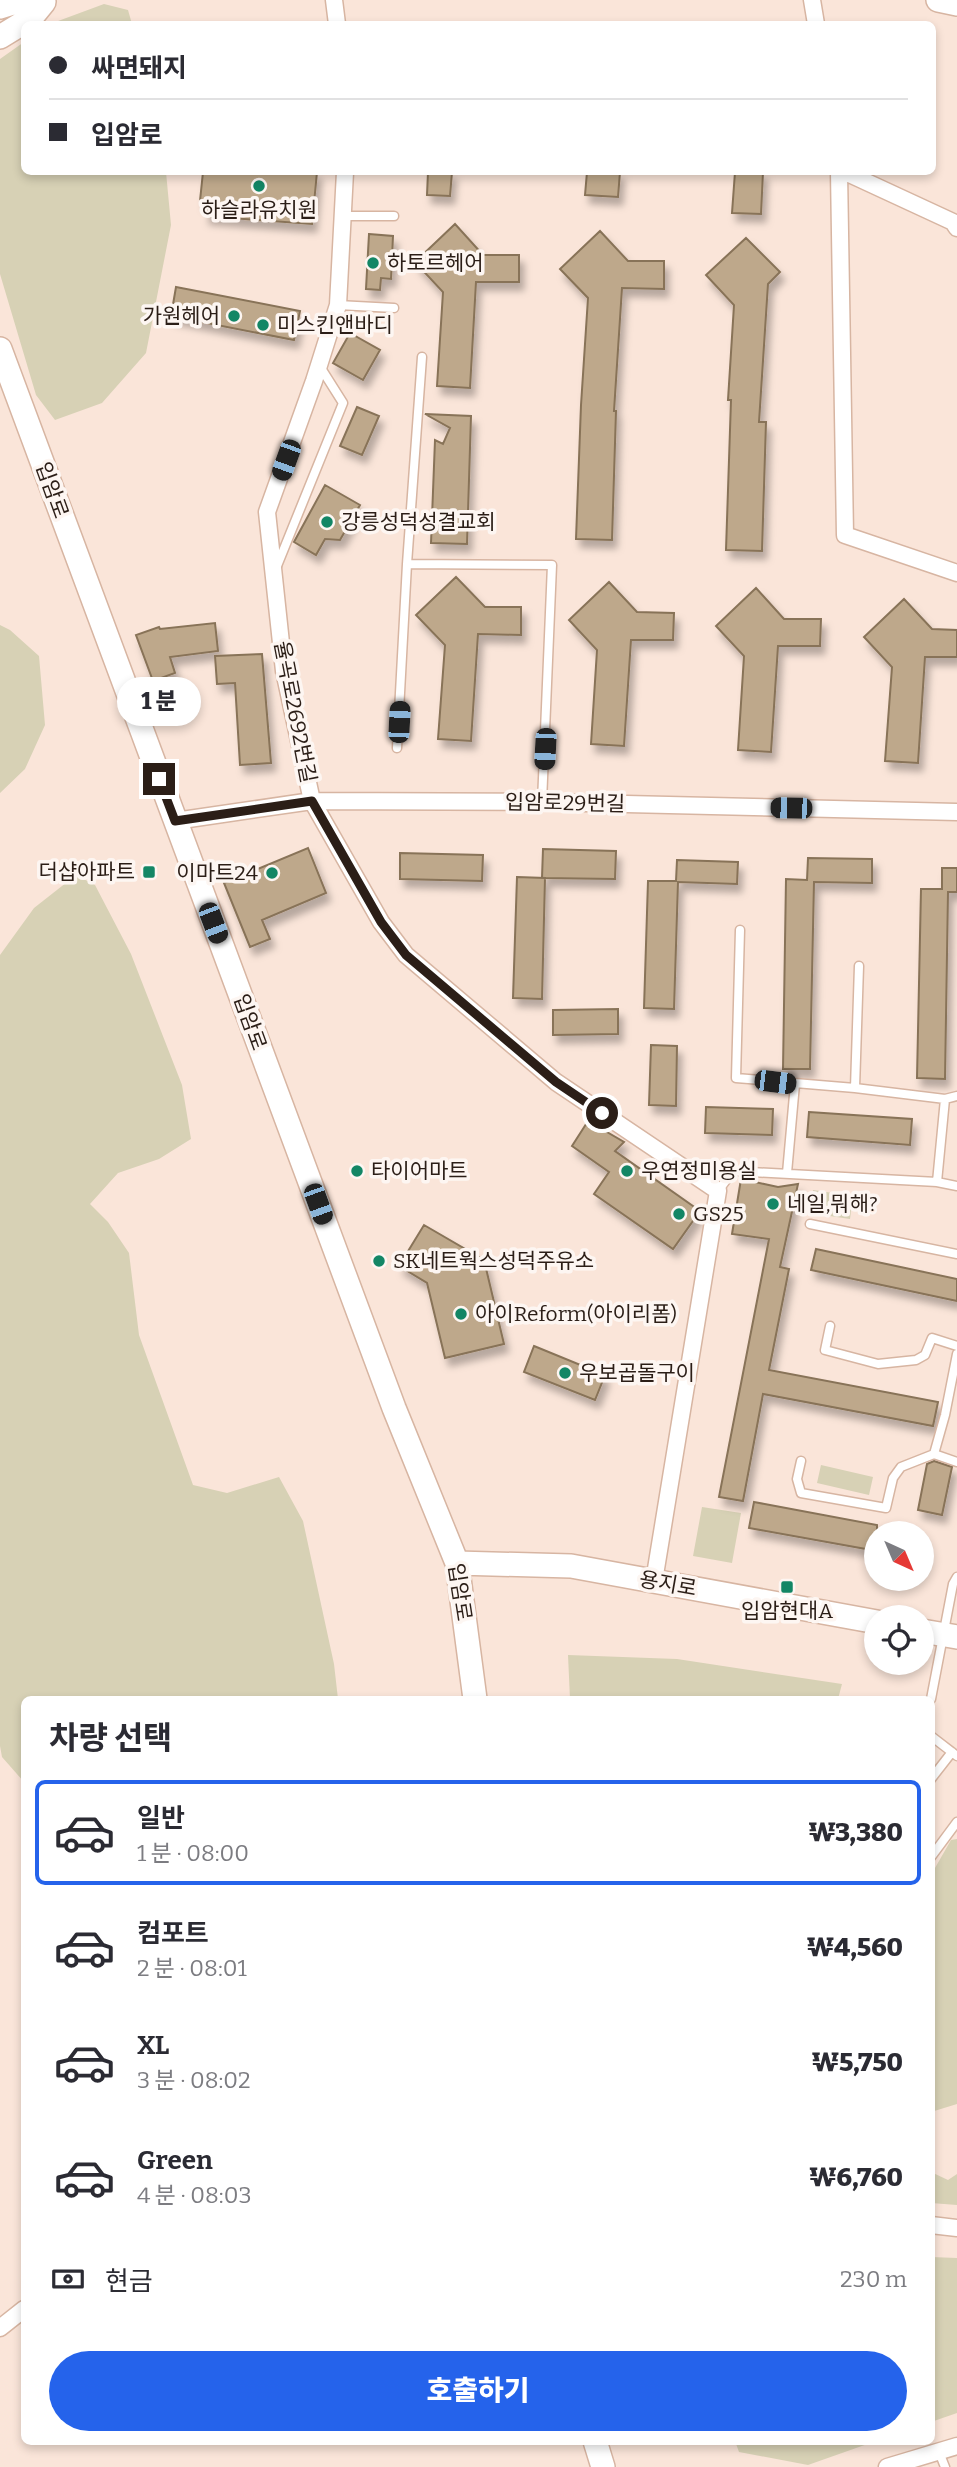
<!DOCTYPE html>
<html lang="ko">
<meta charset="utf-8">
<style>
body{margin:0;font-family:Bitter,"Noto Sans KR",serif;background:#f2f2f3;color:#2b2b33;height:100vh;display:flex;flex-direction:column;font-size:26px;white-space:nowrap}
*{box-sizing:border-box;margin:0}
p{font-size:23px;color:#7c7c81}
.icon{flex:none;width:38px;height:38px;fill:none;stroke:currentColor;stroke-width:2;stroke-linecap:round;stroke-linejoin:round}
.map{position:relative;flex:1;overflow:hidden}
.details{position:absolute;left:21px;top:1696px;width:914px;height:749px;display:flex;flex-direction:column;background:#fff;border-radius:10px;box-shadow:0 4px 10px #0003}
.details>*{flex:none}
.top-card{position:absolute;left:21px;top:21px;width:915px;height:154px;border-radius:10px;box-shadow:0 4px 10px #0003;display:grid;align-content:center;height:154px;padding:0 28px;background:#fff}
.needle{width:46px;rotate:136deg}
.tools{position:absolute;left:864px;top:1521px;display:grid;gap:14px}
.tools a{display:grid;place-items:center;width:70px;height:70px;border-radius:50%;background:#fff;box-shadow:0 4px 10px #0003;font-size:35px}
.end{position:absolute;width:32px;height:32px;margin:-16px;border:9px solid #2b1e17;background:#fff;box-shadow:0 0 0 4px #fff}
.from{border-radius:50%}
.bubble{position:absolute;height:49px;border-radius:24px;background:#fff;box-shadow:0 4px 10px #0003;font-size:23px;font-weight:800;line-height:49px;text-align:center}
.car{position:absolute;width:21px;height:42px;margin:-21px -10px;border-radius:9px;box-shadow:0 0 5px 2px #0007;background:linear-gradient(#222 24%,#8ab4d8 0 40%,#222 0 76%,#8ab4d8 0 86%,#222 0)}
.top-card b{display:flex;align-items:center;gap:24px;height:66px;font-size:26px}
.top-card b+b{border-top:2px solid #e1e1e2}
.top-card i{width:18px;height:18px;background:#2b2b33}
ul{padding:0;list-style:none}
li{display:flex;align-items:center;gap:21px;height:105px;margin:0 14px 10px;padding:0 14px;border:4px solid transparent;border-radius:10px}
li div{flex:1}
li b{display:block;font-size:26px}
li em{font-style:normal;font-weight:800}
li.selected{border-color:#2563eb}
li>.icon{width:63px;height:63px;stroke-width:1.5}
h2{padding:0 28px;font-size:32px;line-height:84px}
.pay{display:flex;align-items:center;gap:18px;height:77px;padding:0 28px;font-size:26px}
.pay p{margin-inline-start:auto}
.cta{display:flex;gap:14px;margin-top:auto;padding:14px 28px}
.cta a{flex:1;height:80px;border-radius:42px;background:#2563eb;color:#fff;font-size:28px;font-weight:800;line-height:80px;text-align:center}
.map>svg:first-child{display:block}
.green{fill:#d7d1b5}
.building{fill:#bea88b;stroke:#887358;stroke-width:2;filter:url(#shadow)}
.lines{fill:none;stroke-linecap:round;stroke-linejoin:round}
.lane-casing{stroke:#d7b5a2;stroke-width:11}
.street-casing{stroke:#d7b5a2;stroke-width:19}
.secondary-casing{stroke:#d7b5a2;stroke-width:26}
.lane{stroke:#fff;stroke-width:8}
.street{stroke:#fff;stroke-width:16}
.secondary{stroke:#fff;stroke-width:23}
.route{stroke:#2b1e17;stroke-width:9}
.poi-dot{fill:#138665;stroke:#fdf6f2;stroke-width:2.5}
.labels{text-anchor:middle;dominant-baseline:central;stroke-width:7;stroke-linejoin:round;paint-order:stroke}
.poi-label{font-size:21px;fill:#2b1e17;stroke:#fdf6f2;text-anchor:start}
.street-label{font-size:21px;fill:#2b1e17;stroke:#fdf6f2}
</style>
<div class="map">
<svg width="957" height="2467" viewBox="0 0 957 2467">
<defs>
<filter id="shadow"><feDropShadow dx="4.5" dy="8" stdDeviation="3.5" flood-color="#0004"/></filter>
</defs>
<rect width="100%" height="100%" fill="#fae5d9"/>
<path class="green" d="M104,4l24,6 4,14h-82z
M24,42v130h142l5,53 -25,128 -44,50 -47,17 -19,-25 -36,-121v-215z
M0,625l10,5 29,26 6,69 -20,44 -25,24z
M76,875l19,10 36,69 51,131 9,54 -32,20 -41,14 -28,31 18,18 21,31 10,82 54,150 34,8 52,-16 24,44 31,143 4,35h-314v83l-22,-25 -2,-11v-791l34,-47z
M813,1190l40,6 -3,23 -40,-6z
M821,1465l52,12 -4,18 -52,-12z
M702,1507l39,6 -9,50 -39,-7z
M568,1655l109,4 165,25 -4,15h-268z
M957,1839v265l-26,8v-237l20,-35z
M931,2172l17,8 9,-6v31l-26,-2z
M931,2257l26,1v155l-26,9z
M735,2441h141l-68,24 -69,-13z"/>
<path class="building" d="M203,172h114l-5,52 -107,-8 1,-14 -6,-1z
M428,172h24l-2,24 -23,-1z
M587,172h33l-2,25 -33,-2z
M735,172h28l-2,42 -29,-1z
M455,224l28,31h36v27h-43l-6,106 -33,-2 6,-94 -28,-30z
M600,231l28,30h36v28l-42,-1 -8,123h2l-4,129 -36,-1 5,-134 7,-107 -28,-29z
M369,234l24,2 -2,43 -10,-1 -1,12 -14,-1z
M746,238l34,34 -12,12 -9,138h7l-4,129 -36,-1 5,-150h-3l6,-95 -28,-30z
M176,287l124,24 -6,29 -123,-24z
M350,333l30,17 -17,30 -30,-17z
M357,407l22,9 -17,39 -22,-9z
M425,414l46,2 -4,128 -36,-1 4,-103 8,4 7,-16z
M325,485l35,20 -20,35 -15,-1 -9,16 -22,-13z
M456,577l29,30h36v28l-43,-1 -7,107 -33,-2 7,-94 -29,-30z
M609,582l28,30 37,1 -1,27h-42l-7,106 -33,-2 6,-94 -28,-30z
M756,588l28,31h37l-1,27h-42l-7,106 -33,-2 6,-94 -28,-30z
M904,599l28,30 25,1v27h-32l-7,106 -33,-2 7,-94 -28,-30z
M215,623l3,28 -48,6 5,16 -22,8 -17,-46 23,-8 1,2z
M262,654l9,109 -31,2 -5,-82 -18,1 -2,-28z
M308,848l18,45 -64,27 8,19 -20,8 -26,-64z
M543,849l73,2 -1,28 -73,-1z
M400,853l83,2 -1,26 -82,-2z
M808,858l64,1v24l-58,-1 -4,187h-27l3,-190 21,1z
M677,860l61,2 -1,22 -59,-2 -4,127 -30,-1 4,-127h28z
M942,868h15v24h-9l-3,187 -28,-1 4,-189h21z
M517,877l28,1 -3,121 -29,-1z
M618,1009v25l-65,1v-25z
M651,1045l26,1 -1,60 -27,-1z
M706,1107l67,2 -1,26 -67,-2z
M809,1112l103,7 -2,26 -103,-8z
M588,1121l36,21 -9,9 85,60 -27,38 -79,-55 15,-22 -37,-26z
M741,1179l37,8 20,-3 -18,83 9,2 -20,101 169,32 -5,24 -170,-32 -20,107 -24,-4 50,-258 -37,-5z
M424,1225l60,35 20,84 -59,14 -18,-75 -28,-17z
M816,1249l141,30v22l-146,-31z
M534,1346l71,29 -10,25 -71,-28z
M934,1461l18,6 -10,48 -24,-5 9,-46z
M754,1502l123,23v26l-128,-23z"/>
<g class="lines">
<defs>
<path id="lane" d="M344,216h50
M338,305l56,3
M407,564l15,-207
M277,566l66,-163 -24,-38
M397,748l10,-184 145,1 -10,237
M740,930l-4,148 119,10
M859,966l-4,122 90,11
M787,1173l8,-89
M937,1182l8,-83 12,-3
M718,1191l15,-20 204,11 20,4
M810,1224l147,30
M830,1326l-5,24 53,14 38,-4 9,-5 7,-17 25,8
M934,1454l11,-39 12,-61
M801,1461l-4,18 4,14 85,15 7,-30 8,-11 33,-13 23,8
M931,1699l22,-115 4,-7
M931,1736l26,20
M931,1779l21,-27
M931,1857l26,-35
M939,2452l6,15"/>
<path id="street" d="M334,0l3,24
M812,0l4,24
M345,172l-7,133 -24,76 -47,131 17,159 28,130 69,121 25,33 150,127 162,109 -64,390
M839,172l6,363 112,38
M845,172l108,50 4,6
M175,821l137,-20 230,1 415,10
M931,2225l26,3
M0,2328l24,-19
M887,2467l70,-21"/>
<path id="secondary" d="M938,0l19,4
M0,7l16,-5h28l-13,16 -31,19
M0,349l394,1059 63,155 18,136
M457,1563l114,3 306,56
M922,1631l35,6
M595,2441l8,26"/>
</defs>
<use href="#lane" class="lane-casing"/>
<use href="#street" class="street-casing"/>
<use href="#secondary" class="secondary-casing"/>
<use href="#lane" class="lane"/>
<use href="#street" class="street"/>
<use href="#secondary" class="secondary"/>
</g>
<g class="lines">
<path class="route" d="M159,779l16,42 137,-20 69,121 25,33 150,127 46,31"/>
</g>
<g class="poi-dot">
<circle cx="259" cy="186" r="7"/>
<circle cx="373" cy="263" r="7"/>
<circle cx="234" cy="316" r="7"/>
<circle cx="263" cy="325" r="7"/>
<circle cx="327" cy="522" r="7"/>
<rect x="142" y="865" width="14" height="14" rx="3.5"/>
<circle cx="272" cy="873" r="7"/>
<circle cx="357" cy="1171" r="7"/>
<circle cx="627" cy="1171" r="7"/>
<circle cx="773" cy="1204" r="7"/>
<circle cx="679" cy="1214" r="7"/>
<circle cx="379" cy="1261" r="7"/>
<circle cx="461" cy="1314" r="7"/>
<circle cx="565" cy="1373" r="7"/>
<rect x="780" y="1580" width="14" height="14" rx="3.5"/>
</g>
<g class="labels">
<g class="poi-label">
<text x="259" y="210" text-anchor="middle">하슬라유치원</text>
<text x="387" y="263">하토르헤어</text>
<text x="220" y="316" text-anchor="end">가원헤어</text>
<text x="277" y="325">미스킨앤바디</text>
<text x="341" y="522">강릉성덕성결교회</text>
<text x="135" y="872" text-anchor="end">더샵아파트</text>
<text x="258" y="873" text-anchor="end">이마트24</text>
<text x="371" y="1171">타이어마트</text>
<text x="641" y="1171">우연정미용실</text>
<text x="787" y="1204">네일,뭐해?</text>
<text x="693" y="1214">GS25</text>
<text x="393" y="1261">SK네트웍스성덕주유소</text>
<text x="475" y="1314">아이Reform(아이리폼)</text>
<text x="579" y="1373">우보곱돌구이</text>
<text x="787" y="1611" text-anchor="middle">입암현대A</text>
</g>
<g class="street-label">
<text transform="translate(52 490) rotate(70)">입암로</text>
<text transform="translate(295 712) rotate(79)">율곡로2692번길</text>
<text transform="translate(565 803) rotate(1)">입암로29번길</text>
<text transform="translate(250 1022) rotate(70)">입암로</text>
<text transform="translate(668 1584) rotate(10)">용지로</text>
<text transform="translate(460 1592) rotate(81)">입암로</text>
</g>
</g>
</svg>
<div class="tools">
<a><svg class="needle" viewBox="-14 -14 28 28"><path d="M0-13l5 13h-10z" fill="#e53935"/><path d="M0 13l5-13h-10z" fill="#7c7c81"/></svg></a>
<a><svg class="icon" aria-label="locate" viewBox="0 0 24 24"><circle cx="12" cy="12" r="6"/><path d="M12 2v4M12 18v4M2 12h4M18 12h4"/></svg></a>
</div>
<i class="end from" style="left:602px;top:1113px"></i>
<i class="end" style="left:159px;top:779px"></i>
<div class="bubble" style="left:117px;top:677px;width:84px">1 분</div>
<i class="car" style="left:286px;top:460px;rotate:200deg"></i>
<i class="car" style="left:399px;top:722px;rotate:3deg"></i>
<i class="car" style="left:545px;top:749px;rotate:183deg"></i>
<i class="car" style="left:791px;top:808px;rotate:271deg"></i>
<i class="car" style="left:213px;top:923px;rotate:159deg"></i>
<i class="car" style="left:775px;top:1082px;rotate:97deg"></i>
<i class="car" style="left:318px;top:1204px;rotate:160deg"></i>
<div class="top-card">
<b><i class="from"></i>싸면돼지</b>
<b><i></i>입암로</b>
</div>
<section class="details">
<h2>차량 선택</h2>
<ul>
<li class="selected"><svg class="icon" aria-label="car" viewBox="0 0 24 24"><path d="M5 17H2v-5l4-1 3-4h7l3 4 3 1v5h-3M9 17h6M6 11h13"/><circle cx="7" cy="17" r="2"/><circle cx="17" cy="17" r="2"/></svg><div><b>일반</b><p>1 분 · 08:00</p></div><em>₩3,380</em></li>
<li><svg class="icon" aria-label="car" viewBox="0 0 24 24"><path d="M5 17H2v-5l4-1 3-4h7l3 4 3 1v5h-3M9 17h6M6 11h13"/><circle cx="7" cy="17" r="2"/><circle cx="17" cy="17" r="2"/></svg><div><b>컴포트</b><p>2 분 · 08:01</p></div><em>₩4,560</em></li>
<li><svg class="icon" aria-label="car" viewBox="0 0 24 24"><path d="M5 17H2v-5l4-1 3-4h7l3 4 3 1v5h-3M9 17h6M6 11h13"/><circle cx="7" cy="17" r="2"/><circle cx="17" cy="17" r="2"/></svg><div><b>XL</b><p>3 분 · 08:02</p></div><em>₩5,750</em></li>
<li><svg class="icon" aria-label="car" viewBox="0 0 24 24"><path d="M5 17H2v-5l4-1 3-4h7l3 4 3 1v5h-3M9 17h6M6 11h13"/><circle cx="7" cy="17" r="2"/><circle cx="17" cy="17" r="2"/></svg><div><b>Green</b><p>4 분 · 08:03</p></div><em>₩6,760</em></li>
</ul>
<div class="pay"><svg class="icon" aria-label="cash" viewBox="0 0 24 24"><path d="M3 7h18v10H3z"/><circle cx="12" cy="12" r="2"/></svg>현금<p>230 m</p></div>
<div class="cta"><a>호출하기</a></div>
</section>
</div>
